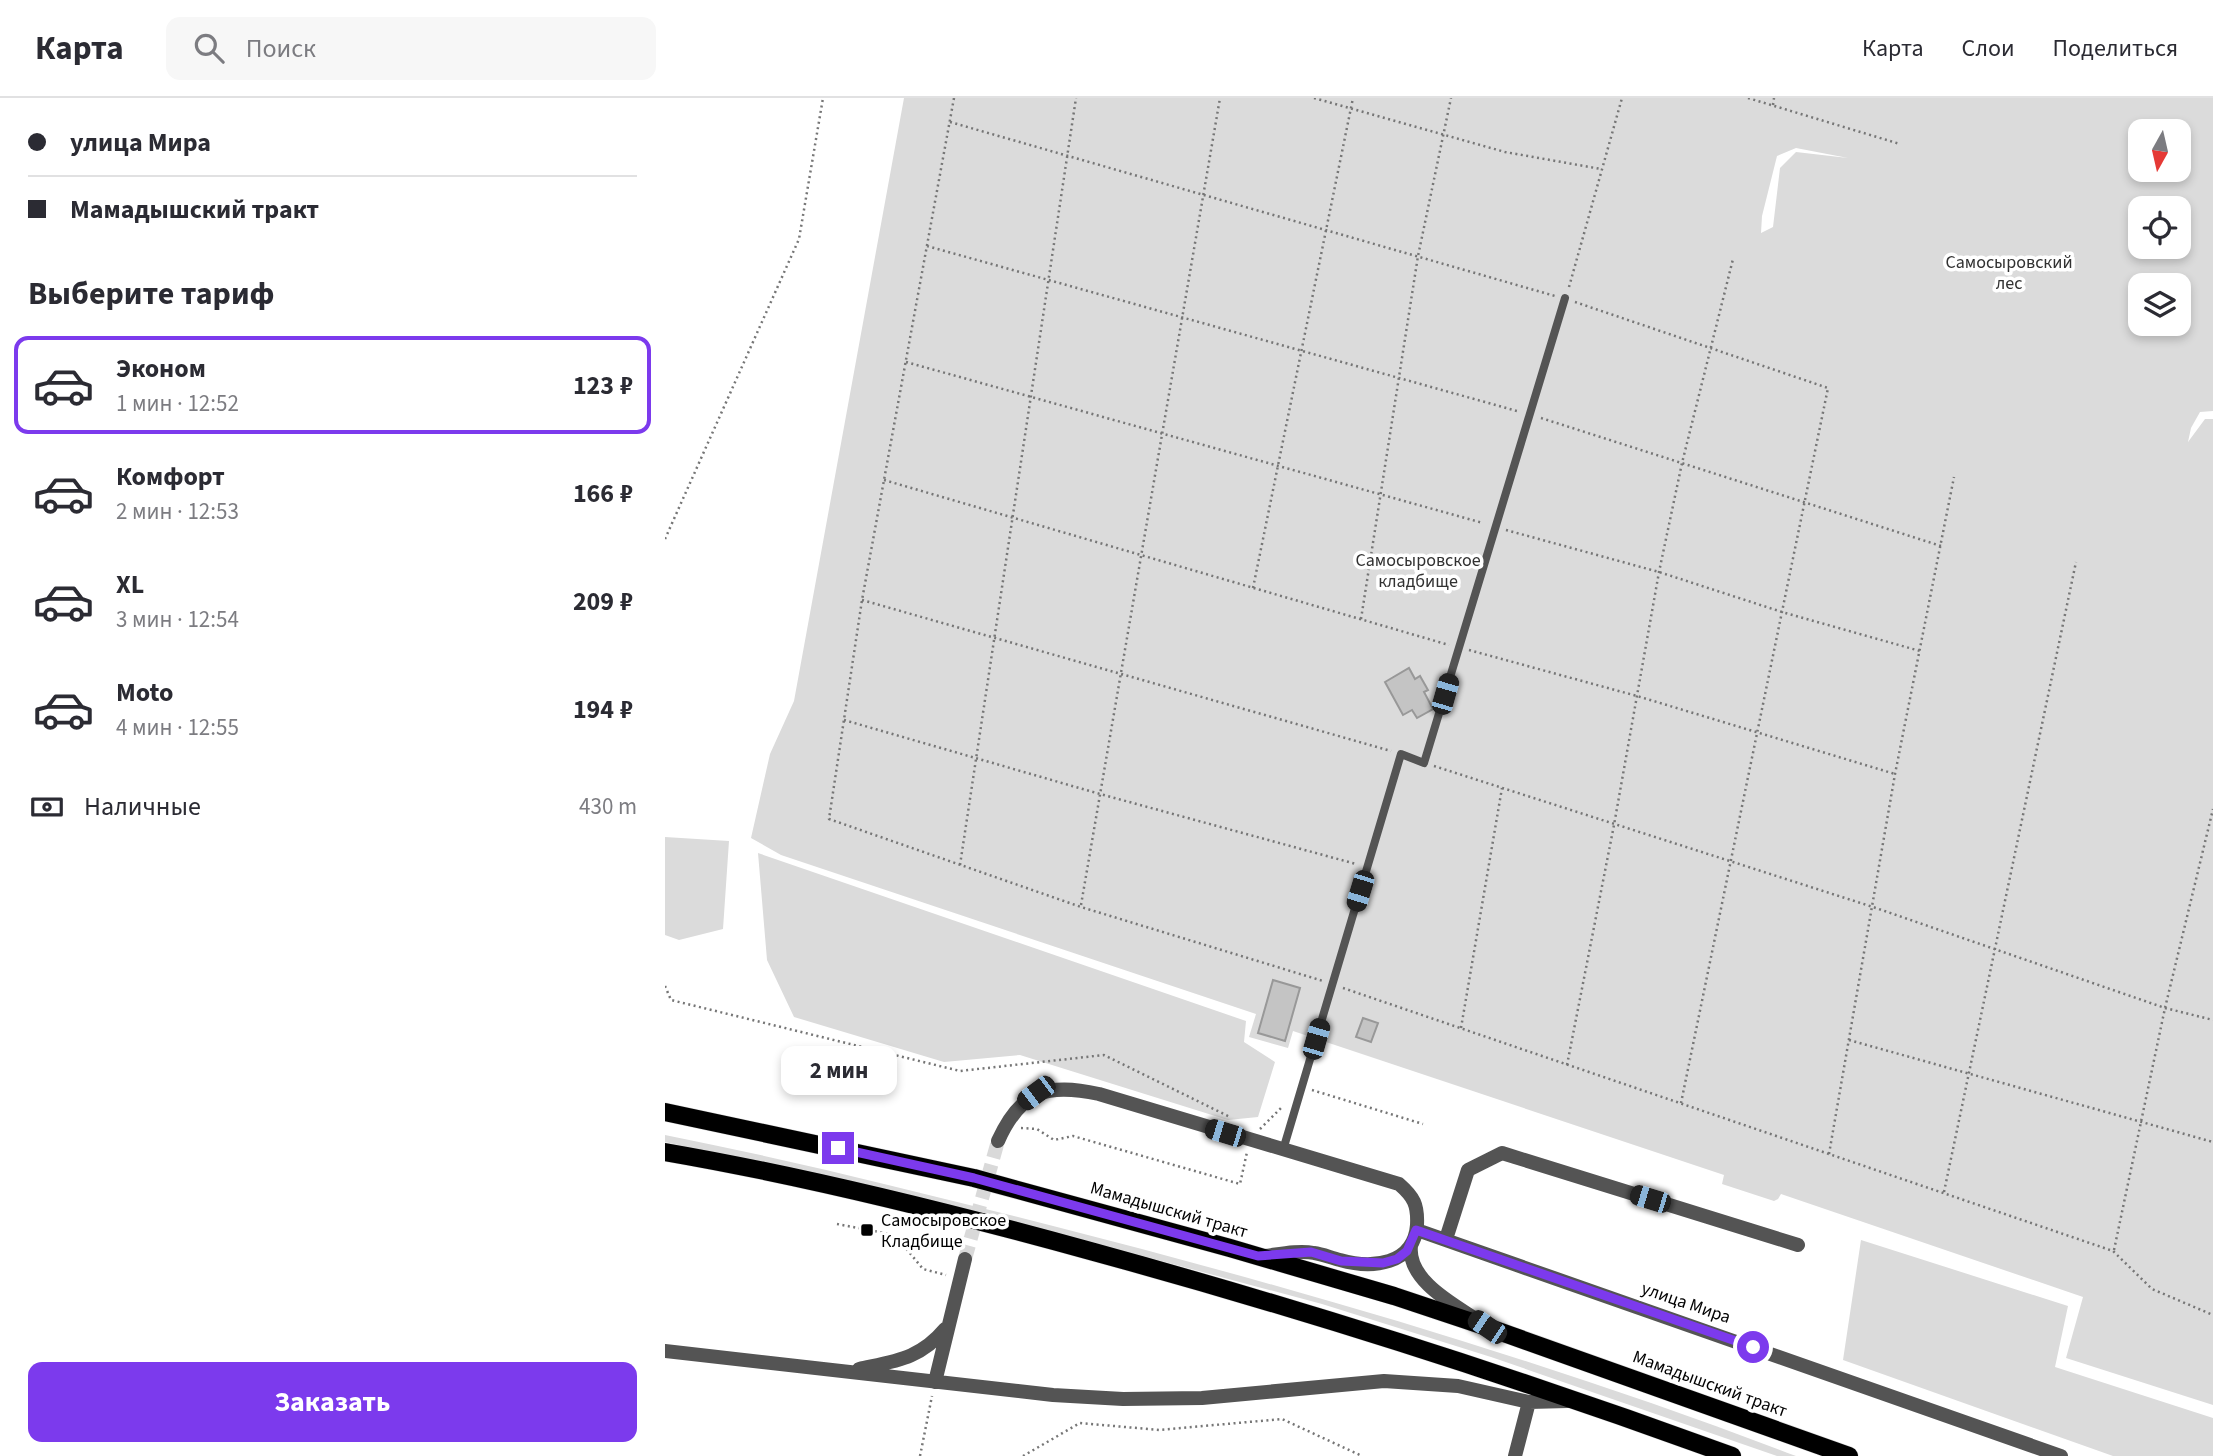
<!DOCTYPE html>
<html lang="ru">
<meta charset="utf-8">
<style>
body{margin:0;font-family:"Source Sans 3",sans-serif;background:#f7f7f7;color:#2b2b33;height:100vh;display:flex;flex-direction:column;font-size:26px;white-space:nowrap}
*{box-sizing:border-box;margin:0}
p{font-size:23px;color:#7c7c81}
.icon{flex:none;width:38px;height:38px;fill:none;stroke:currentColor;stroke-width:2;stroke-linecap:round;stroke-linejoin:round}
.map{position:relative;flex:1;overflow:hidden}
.panel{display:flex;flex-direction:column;background:#fff;width:665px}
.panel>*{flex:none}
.hud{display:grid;align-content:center;height:154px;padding:0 28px;background:#fff}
.needle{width:46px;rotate:188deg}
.tools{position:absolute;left:1463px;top:21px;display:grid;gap:14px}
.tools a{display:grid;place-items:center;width:63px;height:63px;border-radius:14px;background:#fff;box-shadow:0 4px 10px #0003;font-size:35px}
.end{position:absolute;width:32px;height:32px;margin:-16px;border:9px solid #7c3aed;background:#fff;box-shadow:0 0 0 4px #fff}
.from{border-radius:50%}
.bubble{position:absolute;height:49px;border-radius:14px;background:#fff;box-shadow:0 4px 10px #0003;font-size:23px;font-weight:700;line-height:49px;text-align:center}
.car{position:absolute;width:21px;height:42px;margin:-21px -10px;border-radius:9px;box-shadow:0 0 5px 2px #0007;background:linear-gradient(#222 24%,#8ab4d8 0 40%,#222 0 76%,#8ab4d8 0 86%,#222 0)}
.hud b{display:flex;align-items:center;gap:24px;height:66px;font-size:26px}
.hud b+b{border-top:2px solid #e1e1e2}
.hud i{width:18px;height:18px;background:#2b2b33}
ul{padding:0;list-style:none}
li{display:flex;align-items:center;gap:21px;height:98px;margin:0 14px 10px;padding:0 14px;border:4px solid transparent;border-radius:14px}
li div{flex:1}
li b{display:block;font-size:26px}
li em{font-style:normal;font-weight:700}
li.selected{border-color:#7c3aed}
li>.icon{width:63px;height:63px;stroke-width:1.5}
h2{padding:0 28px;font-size:32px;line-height:84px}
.pay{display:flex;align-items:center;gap:18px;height:77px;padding:0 28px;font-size:26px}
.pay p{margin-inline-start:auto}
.button{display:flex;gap:14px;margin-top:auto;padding:14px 28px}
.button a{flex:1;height:80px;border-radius:14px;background:#7c3aed;color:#fff;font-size:28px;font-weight:700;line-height:80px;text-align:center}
header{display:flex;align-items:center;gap:42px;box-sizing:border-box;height:98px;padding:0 35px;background:#fff;border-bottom:2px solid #e1e1e2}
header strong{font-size:33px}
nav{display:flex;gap:38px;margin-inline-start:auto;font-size:24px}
.search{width:490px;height:63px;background:#f7f7f7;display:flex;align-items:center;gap:18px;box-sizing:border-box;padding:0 24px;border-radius:14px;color:#7c7c81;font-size:26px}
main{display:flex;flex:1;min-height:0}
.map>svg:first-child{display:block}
.green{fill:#dbdbdb;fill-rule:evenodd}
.building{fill:#c4c4c4;stroke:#989898;stroke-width:2}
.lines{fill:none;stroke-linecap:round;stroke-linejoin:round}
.minor-tunnel{stroke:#d9d9d9;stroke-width:14;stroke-dasharray:14 7;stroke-linecap:butt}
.primary-casing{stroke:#dbdbdb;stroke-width:19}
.path{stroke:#767676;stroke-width:2.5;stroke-dasharray:2 3.5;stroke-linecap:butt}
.service{stroke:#545454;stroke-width:8}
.minor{stroke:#545454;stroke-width:14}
.primary{stroke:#000;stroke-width:18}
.route{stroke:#7c3aed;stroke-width:9}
.poi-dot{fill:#000;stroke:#fff;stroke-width:2.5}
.labels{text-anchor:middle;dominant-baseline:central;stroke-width:7;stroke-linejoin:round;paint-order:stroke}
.park-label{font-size:18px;fill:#323232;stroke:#fff}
.street-label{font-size:18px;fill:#000;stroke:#fff}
.poi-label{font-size:18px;fill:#000;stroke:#fff;text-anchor:start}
</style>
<header>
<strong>Карта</strong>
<div class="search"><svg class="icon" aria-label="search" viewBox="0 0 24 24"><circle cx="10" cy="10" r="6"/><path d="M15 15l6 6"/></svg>Поиск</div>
<nav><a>Карта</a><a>Слои</a><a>Поделиться</a></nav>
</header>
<main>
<section class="panel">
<div class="hud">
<b><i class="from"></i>улица Мира</b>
<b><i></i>Мамадышский тракт</b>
</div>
<h2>Выберите тариф</h2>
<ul>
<li class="selected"><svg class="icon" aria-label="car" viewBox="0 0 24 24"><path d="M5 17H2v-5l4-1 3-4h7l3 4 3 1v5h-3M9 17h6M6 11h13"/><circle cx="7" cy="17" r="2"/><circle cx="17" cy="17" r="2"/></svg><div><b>Эконом</b><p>1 мин · 12:52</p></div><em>123 ₽</em></li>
<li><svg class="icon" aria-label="car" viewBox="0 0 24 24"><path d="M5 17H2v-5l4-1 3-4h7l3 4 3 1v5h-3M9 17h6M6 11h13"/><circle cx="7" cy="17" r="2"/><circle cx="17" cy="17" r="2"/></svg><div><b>Комфорт</b><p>2 мин · 12:53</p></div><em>166 ₽</em></li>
<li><svg class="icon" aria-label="car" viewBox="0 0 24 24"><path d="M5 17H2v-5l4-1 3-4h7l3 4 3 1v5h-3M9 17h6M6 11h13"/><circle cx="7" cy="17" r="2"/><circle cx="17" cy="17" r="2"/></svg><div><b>XL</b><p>3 мин · 12:54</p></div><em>209 ₽</em></li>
<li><svg class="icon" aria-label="car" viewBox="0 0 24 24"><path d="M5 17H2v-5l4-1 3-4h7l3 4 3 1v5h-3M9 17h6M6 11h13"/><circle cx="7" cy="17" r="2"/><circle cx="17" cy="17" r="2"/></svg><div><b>Moto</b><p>4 мин · 12:55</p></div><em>194 ₽</em></li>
</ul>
<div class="pay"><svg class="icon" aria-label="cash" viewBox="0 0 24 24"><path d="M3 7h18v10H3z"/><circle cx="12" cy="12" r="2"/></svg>Наличные<p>430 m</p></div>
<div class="button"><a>Заказать</a></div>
</section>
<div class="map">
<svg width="1548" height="1358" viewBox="0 0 1548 1358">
<rect width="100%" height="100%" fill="#fff"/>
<path class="green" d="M239,0h1309v313l-13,1 -9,16 -3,14 17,-23h8v986l-147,-47 17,-61 -302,-103 -3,5 -4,2 -52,-17 2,-9 -431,-144 -5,17 -39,-11 7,-23 -475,-159 -30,-17 19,-84 24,-53zM1475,33h39v39h-39zM1131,50l52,10 -52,-6 -16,16 -7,59 -12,6 1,-17 15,-60zM1475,110h39v39h-39zM1475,187h39v39h-39z
M0,739l64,4 -6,88 -44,11 -14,-5z
M93,755l488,168 -2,21 31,20 -17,55 -30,3 -208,-65 -76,7 -150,-45 -27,-57z
M0,1037c131,26 262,59 392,92 250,64 498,137 739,229h-19l-286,-99 -169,-53 -217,-58 -257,-63 -183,-41z
M1196,1142l207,66 -13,61 158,51v38h-100l-270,-96z"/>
<path class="building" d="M744,570l6,11 5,-3 8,14 -4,2 9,17 -16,9 -5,-8 -9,5 -18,-33z
M608,882l27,8 -15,53 -27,-8z
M698,920l15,5 -7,19 -15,-5z"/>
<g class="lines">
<path class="minor-tunnel" d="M300,1161l33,-118"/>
<defs>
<path id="primary" d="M0,1014l309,66 256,70 164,48 93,31 362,129
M0,1054c145,25 288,61 429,100 215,59 428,127 638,204"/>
</defs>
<use href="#primary" class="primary-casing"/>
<path class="path" d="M289,0l-92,502 -33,219 252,88 242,74
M649,0l191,54 96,17
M1083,0l152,46
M1108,7l1,-7
M285,24l605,174
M262,148l590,165
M904,189l53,-189
M910,204l253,86 -147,715
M241,264l577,161
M876,320l400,128
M219,382l565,165
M841,432l153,42 123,40 138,39
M0,441l134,-300 24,-141
M588,490l100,-490
M197,502l529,151
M696,521l57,-363 33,-158
M804,552l168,46 258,78
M179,622l256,74 256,70
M769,668l439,141 292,101 48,12
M295,767l116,-767
M416,807l139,-807
M0,888l6,14 289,71 144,-16 126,62
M678,890l770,263 39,38 61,26
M796,930l41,-240
M1184,942l364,102
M902,967l47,-240 45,-253 23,-109 51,-204
M647,992l111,34
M356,1030l16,1 17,11 19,-4 167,48 7,-32
M595,1031l23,-23
M1164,1056l66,-380 59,-297
M1279,1094l132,-630
M172,1126l58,11 28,34 23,6
M1449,1152l51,-242 48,-199
M255,1358l12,-60
M358,1358l57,-33 79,7 123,-11 80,37"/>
<path class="service" d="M618,1052l118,-396 23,9 141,-465"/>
<path class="minor" d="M333,1043c23,-51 49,-58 101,-47l300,90c15,13 19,21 18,41 -3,40 -45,44 -77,35 -9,-2 -17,-6 -26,-7 -15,-3 -34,1 -49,3
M752,1132l644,226
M781,1141l22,-69 34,-17 296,92
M746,1148c-4,34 42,58 66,74
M0,1253l388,44 70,4 79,-1 182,-17 74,5 71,16 39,-1
M194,1271c36,-8 61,-10 86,-40
M270,1284l30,-123
M850,1358l14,-54"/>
<use href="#primary" class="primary"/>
</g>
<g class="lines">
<path class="route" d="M173,1050l136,30 284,78 53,-4 30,9 42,2 14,-4 10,-8 9,-21 337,117"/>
</g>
<rect class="poi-dot" x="195" y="1125" width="14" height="14" rx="3.5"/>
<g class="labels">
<g class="park-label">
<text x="1344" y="164">Самосыровский<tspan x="1344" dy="21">лес</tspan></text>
<text x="753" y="462">Самосыровское<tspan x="753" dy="21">кладбище</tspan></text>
</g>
<g class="street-label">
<text transform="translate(504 1112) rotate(16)">Мамадышский тракт</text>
<text transform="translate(1021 1205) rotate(19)">улица Мира</text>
<text transform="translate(1045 1286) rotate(20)">Мамадышский тракт</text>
</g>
<g class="poi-label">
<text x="216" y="1122">Самосыровское<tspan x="216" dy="21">Кладбище</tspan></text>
</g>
</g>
</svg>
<div class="tools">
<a><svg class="needle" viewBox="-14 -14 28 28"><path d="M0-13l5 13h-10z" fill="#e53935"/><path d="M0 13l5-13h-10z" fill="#7c7c81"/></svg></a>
<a><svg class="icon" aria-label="locate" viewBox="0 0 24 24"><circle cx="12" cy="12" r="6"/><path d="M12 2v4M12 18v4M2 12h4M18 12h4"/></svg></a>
<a><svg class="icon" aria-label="layers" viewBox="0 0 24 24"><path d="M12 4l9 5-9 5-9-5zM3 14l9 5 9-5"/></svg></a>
</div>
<i class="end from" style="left:1088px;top:1249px"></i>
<i class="end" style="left:173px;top:1050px"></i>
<div class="bubble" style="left:116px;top:948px;width:116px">2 мин</div>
<i class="car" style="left:780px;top:596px;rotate:16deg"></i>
<i class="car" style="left:695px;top:793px;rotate:197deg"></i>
<i class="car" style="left:651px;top:941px;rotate:16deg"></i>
<i class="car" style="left:371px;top:995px;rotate:233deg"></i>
<i class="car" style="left:560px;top:1035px;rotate:287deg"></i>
<i class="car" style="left:985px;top:1101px;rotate:287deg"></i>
<i class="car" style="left:822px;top:1229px;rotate:304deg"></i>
</div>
</main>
